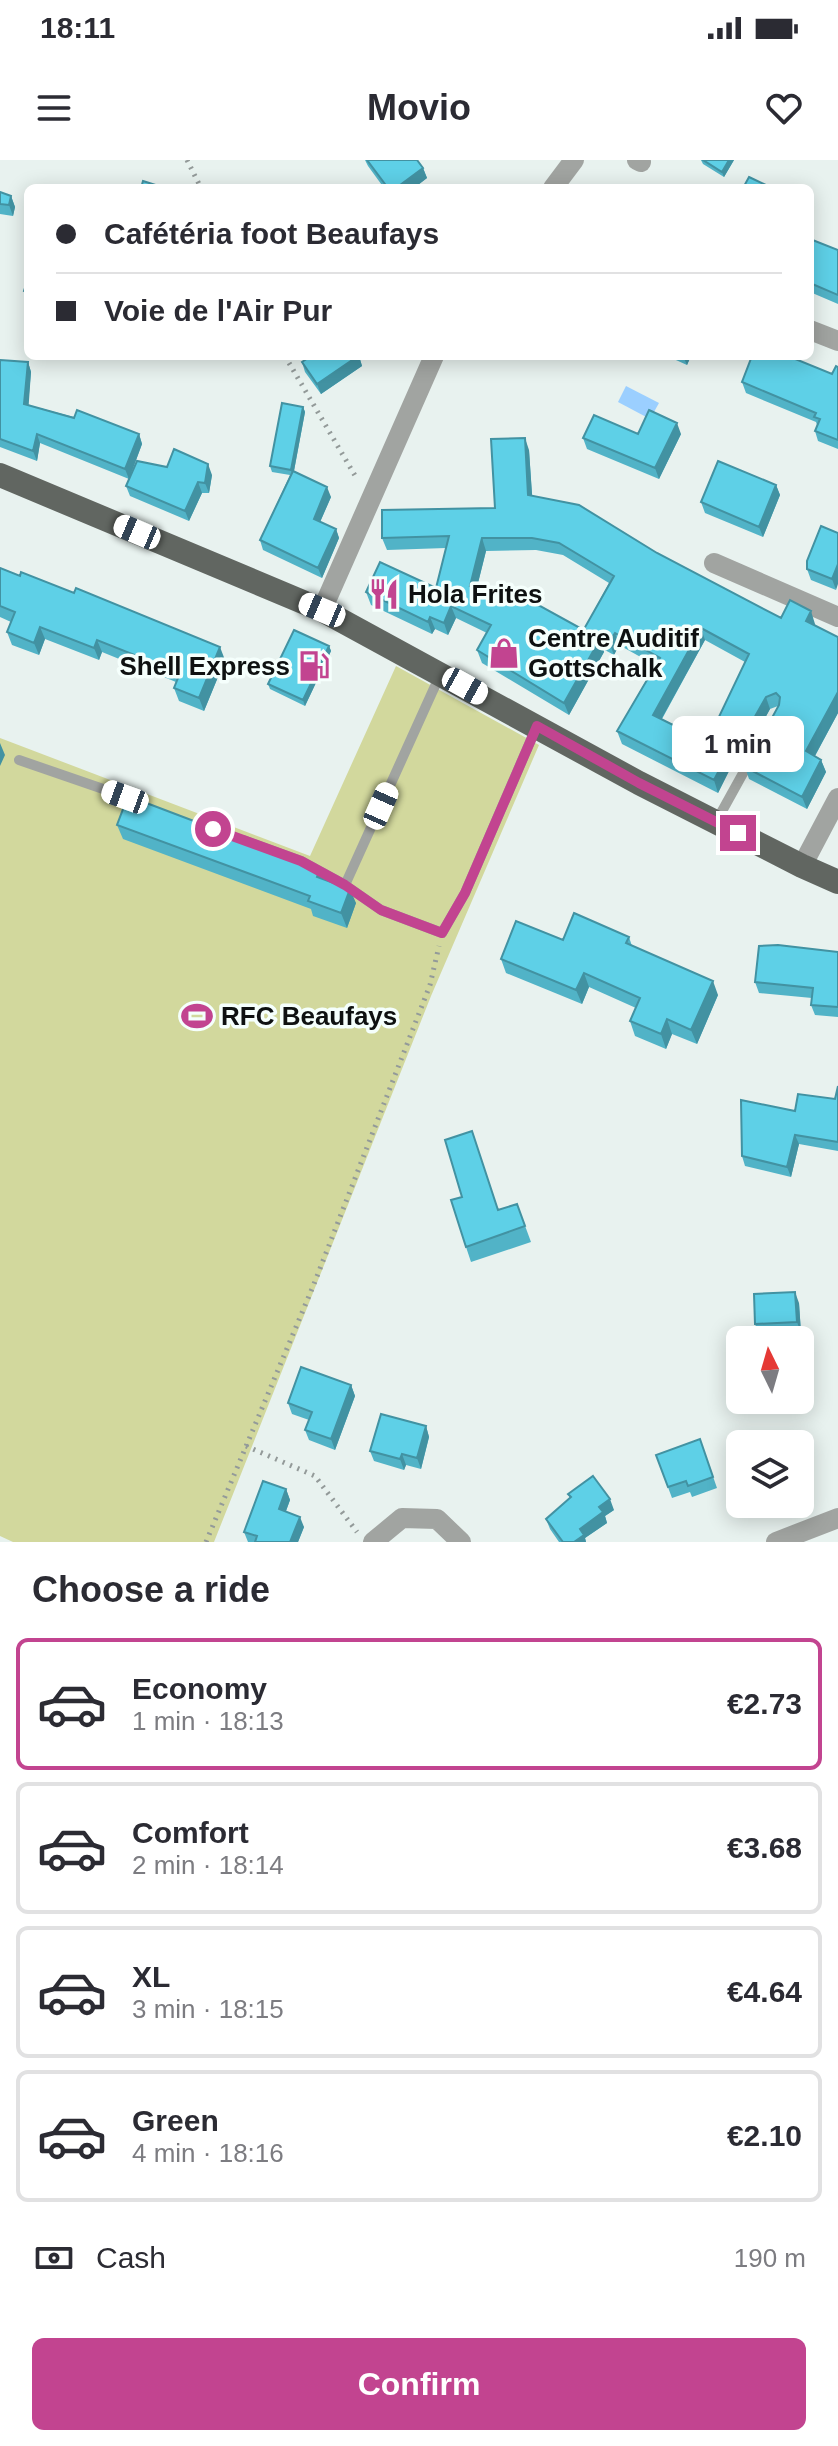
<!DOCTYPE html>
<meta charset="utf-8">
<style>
body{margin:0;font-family:Helvetica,sans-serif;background:#f7f7f7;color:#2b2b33;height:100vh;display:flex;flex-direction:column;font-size:30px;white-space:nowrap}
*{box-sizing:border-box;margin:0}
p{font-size:26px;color:#7c7c81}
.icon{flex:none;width:44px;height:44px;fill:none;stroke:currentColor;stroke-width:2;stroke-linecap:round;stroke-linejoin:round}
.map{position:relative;height:1382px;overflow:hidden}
.sheet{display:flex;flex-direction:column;background:#fff;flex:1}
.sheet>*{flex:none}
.guide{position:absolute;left:24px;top:24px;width:790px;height:176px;border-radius:12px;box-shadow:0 4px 20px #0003;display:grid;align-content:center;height:176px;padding:0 32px;background:#fff}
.needle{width:52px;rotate:355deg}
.tools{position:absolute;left:726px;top:1166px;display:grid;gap:16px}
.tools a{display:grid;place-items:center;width:88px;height:88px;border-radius:12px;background:#fff;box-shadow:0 4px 20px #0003;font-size:40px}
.end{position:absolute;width:36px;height:36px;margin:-18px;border:10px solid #c24490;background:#fff;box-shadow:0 0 0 4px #fff}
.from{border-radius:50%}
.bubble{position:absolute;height:56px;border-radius:12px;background:#fff;box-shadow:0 4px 20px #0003;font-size:26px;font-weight:700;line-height:56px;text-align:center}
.car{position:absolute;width:24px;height:48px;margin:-24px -12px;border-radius:10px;box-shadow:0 0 6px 2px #0007;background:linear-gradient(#fff 24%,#345 0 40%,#fff 0 76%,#345 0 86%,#fff 0)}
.guide b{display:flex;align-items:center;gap:28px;height:76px;font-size:30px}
.guide b+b{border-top:2px solid #e1e1e2}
.guide i{width:20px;height:20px;background:#2b2b33}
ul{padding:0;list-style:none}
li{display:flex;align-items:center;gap:24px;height:132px;margin:0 16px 12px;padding:0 16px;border:4px solid #e1e1e2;border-radius:12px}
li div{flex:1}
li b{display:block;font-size:30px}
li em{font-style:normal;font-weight:700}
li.on{border-color:#c24490}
li>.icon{width:72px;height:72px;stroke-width:1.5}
h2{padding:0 32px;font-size:36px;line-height:96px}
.pay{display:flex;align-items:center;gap:20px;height:88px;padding:0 32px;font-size:30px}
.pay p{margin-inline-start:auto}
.button{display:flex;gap:16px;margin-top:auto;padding:16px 32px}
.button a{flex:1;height:92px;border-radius:12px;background:#c24490;color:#fff;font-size:32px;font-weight:700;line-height:92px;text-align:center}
.status{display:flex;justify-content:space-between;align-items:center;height:56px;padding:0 40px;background:#fff;direction:ltr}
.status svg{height:22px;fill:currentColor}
header{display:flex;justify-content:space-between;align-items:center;height:104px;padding:0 32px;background:#fff;font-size:36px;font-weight:700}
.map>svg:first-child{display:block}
.park{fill:#d2d89d}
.water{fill:#9bcfff}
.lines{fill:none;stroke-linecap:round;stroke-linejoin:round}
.path{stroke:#939a99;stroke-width:5;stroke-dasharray:2 6;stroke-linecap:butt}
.service{stroke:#a1a4a1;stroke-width:10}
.minor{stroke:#a1a4a1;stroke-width:20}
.primary{stroke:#616661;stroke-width:24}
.wall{fill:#51b3c7;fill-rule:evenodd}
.shaded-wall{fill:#4292a2}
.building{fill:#5ed0e7;stroke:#4292a2;stroke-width:2;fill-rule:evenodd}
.route{stroke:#c24490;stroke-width:10}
.labels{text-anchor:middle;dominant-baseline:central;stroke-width:7;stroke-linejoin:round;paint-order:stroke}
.poi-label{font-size:26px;font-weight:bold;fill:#0e1111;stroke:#f5fffc;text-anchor:start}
</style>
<div class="status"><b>18:11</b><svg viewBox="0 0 49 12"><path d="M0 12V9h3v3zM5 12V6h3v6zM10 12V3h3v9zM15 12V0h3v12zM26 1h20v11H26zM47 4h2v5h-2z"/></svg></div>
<header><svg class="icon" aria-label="menu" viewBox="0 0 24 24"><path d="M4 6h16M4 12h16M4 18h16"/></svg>Movio<svg class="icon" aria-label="heart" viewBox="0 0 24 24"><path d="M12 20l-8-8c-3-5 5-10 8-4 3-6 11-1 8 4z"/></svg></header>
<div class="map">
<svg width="838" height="1382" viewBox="0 0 838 1382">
<rect width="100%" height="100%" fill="#e8f2ef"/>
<path class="park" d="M396,506l143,79 -108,251 -217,546h-201l-13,-6v-798l310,118z"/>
<path class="water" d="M626,226l33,17 -9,16 -32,-17z"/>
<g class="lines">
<path class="path" d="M187,0l14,28
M285,196l72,123
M246,1286l69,30 42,56
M206,1382l108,-258 116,-299 9,-39"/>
<path class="service" d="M19,600l119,41
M716,662l36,-65
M243,680l58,21 44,24 36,25 61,23 23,-40 71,-165
M345,725l95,-210"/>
<path class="minor" d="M637,0l4,2
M553,28l21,-28
M810,170l28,11
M714,403l124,54
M322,450l112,-254
M802,706l36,-68
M373,1382l29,-24 35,1 24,23
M776,1382l62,-24"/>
<path class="primary" d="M0,315l322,135 317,173 163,83 36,16"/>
</g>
<path class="wall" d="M365,0h52l6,8 4,10 -13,10h-30l-16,-22z
M701,0h33l-10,17 -21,-13z
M0,32l11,4 4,11 -2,9 -13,-2z
M810,79l28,11v54l-28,-12z
M359,196l3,10 -41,28 -16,-22 -3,-10z
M667,196h24l-4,9z
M0,200l28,2 3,10 -3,33 111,29 3,10 -13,35 -89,-36 -3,18 -37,-14z
M838,207v82l-20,-8 -3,-10 2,-6 -1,-3 -70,-29 -4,-11 90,-8z
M303,247l2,5 -11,59 37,26 -11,25 16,7 3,9 -17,40 -59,-28 -3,-10 30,-65 -18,-3 -2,-6z
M638,274h43l-22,45 -72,-30 -4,-11z
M529,290l3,46 125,57 124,65 34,6 23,89 -23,43 6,4 5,12 -19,37 -58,-30 -4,-12 33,-61 -8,3 -35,63 -5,-3 -12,24 -96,-49 -5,-13 38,-66 -36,-20 -5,10 -11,-6 1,3 -35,63 -87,-52 -5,-13 10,-17 -31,-15 -8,17 -13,-6 -3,5 -61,-29 -5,-13 70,-4 10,-40 -59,2 -5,-12 113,-30zM536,390l27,5 46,28 -25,46 1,2 -52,-29 -56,-15 9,-36zM705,480l40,22 -38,80 -45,-23z
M167,307l45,8 -3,18h-7l-13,28 -59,-25 -4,-10z
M776,325l4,10 -17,42 -58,-24 -4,-11z
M821,366l15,64 -25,-10 -4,-11z
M0,408l225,92 -21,51 -25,-10 -5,-13 2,-6 -74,-30 -3,8 -54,-21 -6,16 -27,-10 -5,-13 4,-10 -11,-5z
M329,486l2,5 -26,55 -35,-17 -2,-5z
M117,665l203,44 4,10 32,24 -9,25 -34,-12 -2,-7 -188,-70z
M629,777l3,9 86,49 -21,49 -25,-10 -6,15 -31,-13 -5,-15 6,-13 -47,-21 -7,17 -76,-31 -5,-14 62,-19z
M838,792v65l-23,-2 -4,-10 1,-7 -53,-5 -4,-11z
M838,926v65l-39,-7 -8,33 -46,-11 -3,-10 53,-45 40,-12z
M517,1044l14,38 -60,20 -5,-15 33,-37z
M799,1143l2,30 -42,2 -4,-11z
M351,1225l4,11 -20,54 -26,-10 -4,-10 4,-10 -17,-6 -4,-11z
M426,1266l3,11 -8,32 -15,-4 -2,5 -30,-9 -4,-10z
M700,1279l17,49 -25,9 -2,-5 -18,6 -16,-43z
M800,1305l10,28 -10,3z
M286,1329l4,11 -4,11 18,16 -6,15h-50l-4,-10z
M568,1334l46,16 -9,6 2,7 -22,15 1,4h-27l-9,-13 -4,-10 24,-21z
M766,1344h15l-13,5z"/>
<path class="shaded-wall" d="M729,0h5l-10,17 -2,-5z
M423,8l4,10 -13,10h-18z
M11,36l4,11 -2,9 -4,-11z
M359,196l3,10 -41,28 -4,-10z
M683,196h8l-4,9z
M28,202l3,10 -3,42 -4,-10z
M303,247l2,5 -12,64 -2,-6z
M677,263l4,11 -22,45 -4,-11z
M37,274l3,9 -3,18 -4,-10z
M139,274l3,10 -13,35 -4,-10z
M525,278l4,12 4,58 -5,-13z
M208,304l4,11 -3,18 -4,-10z
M198,322l4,11 -13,28 -4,-10z
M776,325l4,10 -17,42 -4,-10z
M327,327l4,10 -14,32 -3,-10z
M336,369l3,9 -17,40 -4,-10z
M482,378l4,13 -12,48 -4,-13z
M838,404v20l-2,6 -4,-11z
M451,446l5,12 -8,17 -4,-12z
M811,451l4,13 -4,9 -5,-12z
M430,457l5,12 -3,5 -4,-12z
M40,467l5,12 -6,16 -5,-12z
M701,468l4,12 -48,87 -4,-12z
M615,473l4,12 -5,10 -5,-13z
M600,479l4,13 -35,63 -5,-12z
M97,480l5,12 -3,8 -5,-12z
M329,486l2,5 -26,55 -2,-6z
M220,487l5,13 -21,51 -5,-13z
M838,532v21l-27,50 -5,-12z
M766,537l4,12 -35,63 -4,-13z
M0,583l5,12 -5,11z
M726,597l4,12 -12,24 -4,-13z
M821,600l5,12 -19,37 -5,-12z
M320,709l5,14 -8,-6z
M350,729l6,14 -9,25 -6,-15z
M584,813l5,14 -7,17 -6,-14z
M713,821l5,14 -21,49 -6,-14z
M667,859l5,15 -6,15 -5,-15z
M795,975l4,9 -8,33 -4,-10z
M795,1132l4,11 2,30 -4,-11z
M351,1225l4,11 -20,54 -4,-11z
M426,1266l3,11 -8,32 -4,-11z
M402,1294l4,11 -2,5 -4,-11z
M286,1329l4,11 -7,19 -4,-10z
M610,1339l4,11 -9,6 2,7 -22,15 1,4h-12l6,-13 19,-22z
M300,1357l4,10 -6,15h-8z"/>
<path class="building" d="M367,0h50l6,8 -27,20h-8z
M703,0h26l-7,12z
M749,17l23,11h-29z
M143,21l22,7h-24z
M0,32l11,4 -2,9 -9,-1z
M810,79l28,11v45l-28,-12z
M28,119v14l-4,-2z
M311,196h47l-41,28 -15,-22z
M752,196h36l44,18 4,-8 2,1v73l-23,-9 5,-12 -6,-2 2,-4 -74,-31z
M0,200l28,2 -4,42 50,14 3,-8 62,24 -14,35 -88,-35 -4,17 -33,-12z
M282,243l21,4 -12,63 -21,-4z
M649,250l28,13 -22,45 -72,-30 11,-23 44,19z
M525,278l3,57 51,10 78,48 124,65 9,-18 21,11 -5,10 32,16v55l-32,59 15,9 -19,37 -57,-30 34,-62 1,-8 -4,-4 -10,4 -35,62 -5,-2 -12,23 -97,-49 43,-73 -45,-25 -6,9 -25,-13 30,-53 -55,-33 -27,-5h-50l-12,48 59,6v8l71,39 -36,64 -87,-53 14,-25 -40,-19 -7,17 -14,-6 -2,5 -62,-30 14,-30 56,26 13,-52 -67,2v-28l113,-2 -4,-69zM701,468l48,26 -42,88 -54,-27z
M174,289l34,15 -3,19 -7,-1 -13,29 -59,-25 11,-25 30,6z
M718,301l58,24 -17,42 -58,-25z
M293,311l34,16 -13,32 22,10 -18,39 -58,-28z
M821,366l17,7v31l-6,15 -25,-10v-8z
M0,408l20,8 1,-4 53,21 2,-5 144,59 -21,51 -25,-10 6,-15 -83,-33 -3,8 -54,-21 -6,16 -27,-11 8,-20 -15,-6z
M294,470l35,16 -26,54 -35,-16z
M128,636l192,73 -3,8 33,12 -9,24 -33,-12 2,-5 -193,-71z
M574,753l55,24 -3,6 87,38 -22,49 -24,-11 -6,15 -31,-13 10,-23 -56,-25 -8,17 -75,-31 15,-38 47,19z
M778,785l60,7v55l-27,-2 2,-17 -58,-6 4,-36z
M838,926v56l-43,-7 -8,32 -45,-11 -1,-56 54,11 3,-17 37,5z
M472,971l26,79 19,-6 8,22 -59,21 -15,-47 11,-3 -17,-57z
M795,1132l2,30 -42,2 -1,-30z
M301,1207l50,18 -20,54 -26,-9 7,-18 -24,-9z
M381,1254l45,12 -9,32 -15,-4 -2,5 -30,-8z
M700,1279l13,38 -25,9 -2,-5 -18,6 -12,-32z
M800,1305l6,17 -6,2z
M593,1316l17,23 -11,8 4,5 -23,17 4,6 -10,7h-11l-17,-23 25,-22 -3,-3z
M263,1321l23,8 -7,20 21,8 -10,25h-35l2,-6 -13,-4z"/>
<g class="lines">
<path class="route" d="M213,669l88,32 44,24 36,25 61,23 23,-40 72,-167 102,57 99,50"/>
</g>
<defs>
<symbol id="restaurant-bare" viewBox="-9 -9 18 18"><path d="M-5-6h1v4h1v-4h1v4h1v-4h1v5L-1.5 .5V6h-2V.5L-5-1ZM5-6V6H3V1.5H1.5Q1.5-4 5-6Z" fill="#c24490" stroke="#f5fffc" stroke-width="2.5" paint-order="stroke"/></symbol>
<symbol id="shop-bare" viewBox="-9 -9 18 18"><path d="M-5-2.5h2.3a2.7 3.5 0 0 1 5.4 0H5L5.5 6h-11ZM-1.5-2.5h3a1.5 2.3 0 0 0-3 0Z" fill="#c24490" stroke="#f5fffc" stroke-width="2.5" paint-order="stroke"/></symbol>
<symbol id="fuel-bare" viewBox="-9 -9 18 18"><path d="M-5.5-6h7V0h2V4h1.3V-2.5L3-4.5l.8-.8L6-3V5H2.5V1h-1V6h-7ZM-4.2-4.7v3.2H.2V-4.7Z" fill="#c24490" stroke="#f5fffc" stroke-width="2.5" paint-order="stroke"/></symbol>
<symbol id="stadium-bare" viewBox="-9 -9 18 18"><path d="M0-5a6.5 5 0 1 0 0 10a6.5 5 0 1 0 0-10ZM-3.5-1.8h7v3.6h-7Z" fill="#c24490" stroke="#f5fffc" stroke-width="2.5" paint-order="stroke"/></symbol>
</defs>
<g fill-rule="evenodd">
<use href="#restaurant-bare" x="362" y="412" width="44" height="44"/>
<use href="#shop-bare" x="482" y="471" width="44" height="44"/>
<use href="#fuel-bare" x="292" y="484" width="44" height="44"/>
<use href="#stadium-bare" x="175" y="834" width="44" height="44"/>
</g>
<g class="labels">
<g class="poi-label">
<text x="408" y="434">Hola Frites</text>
<text x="528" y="478">Centre Auditif<tspan x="528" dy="30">Gottschalk</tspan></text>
<text x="290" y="506" text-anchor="end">Shell Express</text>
<text x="221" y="856">RFC Beaufays</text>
</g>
</g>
</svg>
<div class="tools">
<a><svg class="needle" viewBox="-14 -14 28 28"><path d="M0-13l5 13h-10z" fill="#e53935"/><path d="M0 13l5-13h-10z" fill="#7c7c81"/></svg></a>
<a><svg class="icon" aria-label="layers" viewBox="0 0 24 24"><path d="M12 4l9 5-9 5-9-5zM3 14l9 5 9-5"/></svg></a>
</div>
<i class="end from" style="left:213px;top:669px"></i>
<i class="end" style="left:738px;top:673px"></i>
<div class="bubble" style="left:672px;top:556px;width:132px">1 min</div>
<i class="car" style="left:137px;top:372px;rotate:293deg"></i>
<i class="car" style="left:322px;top:450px;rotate:293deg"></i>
<i class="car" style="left:465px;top:526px;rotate:119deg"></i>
<i class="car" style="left:125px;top:637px;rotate:290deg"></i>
<i class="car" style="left:381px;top:646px;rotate:24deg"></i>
<div class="guide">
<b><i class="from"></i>Cafétéria foot Beaufays</b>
<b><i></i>Voie de l'Air Pur</b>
</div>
</div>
<section class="sheet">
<h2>Choose a ride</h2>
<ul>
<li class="on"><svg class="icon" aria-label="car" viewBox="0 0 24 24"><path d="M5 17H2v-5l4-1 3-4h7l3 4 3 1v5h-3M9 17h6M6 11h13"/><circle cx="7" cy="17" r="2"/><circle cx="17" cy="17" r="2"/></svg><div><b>Economy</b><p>1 min · 18:13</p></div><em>€2.73</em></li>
<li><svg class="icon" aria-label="car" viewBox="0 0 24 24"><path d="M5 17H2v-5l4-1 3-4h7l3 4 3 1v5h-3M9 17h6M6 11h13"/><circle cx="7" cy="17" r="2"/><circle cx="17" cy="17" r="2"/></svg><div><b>Comfort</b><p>2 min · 18:14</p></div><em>€3.68</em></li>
<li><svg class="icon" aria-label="car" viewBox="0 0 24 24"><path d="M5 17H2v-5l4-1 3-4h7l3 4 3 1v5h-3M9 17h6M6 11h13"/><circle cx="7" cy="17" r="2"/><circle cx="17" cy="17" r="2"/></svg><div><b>XL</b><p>3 min · 18:15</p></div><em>€4.64</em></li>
<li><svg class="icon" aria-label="car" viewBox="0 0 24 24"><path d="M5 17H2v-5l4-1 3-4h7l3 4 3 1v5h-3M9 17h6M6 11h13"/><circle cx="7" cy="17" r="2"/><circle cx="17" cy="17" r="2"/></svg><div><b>Green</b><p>4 min · 18:16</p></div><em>€2.10</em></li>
</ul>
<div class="pay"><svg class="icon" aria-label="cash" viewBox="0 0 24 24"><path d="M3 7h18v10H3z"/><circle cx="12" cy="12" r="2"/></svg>Cash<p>190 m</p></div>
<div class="button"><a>Confirm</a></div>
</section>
